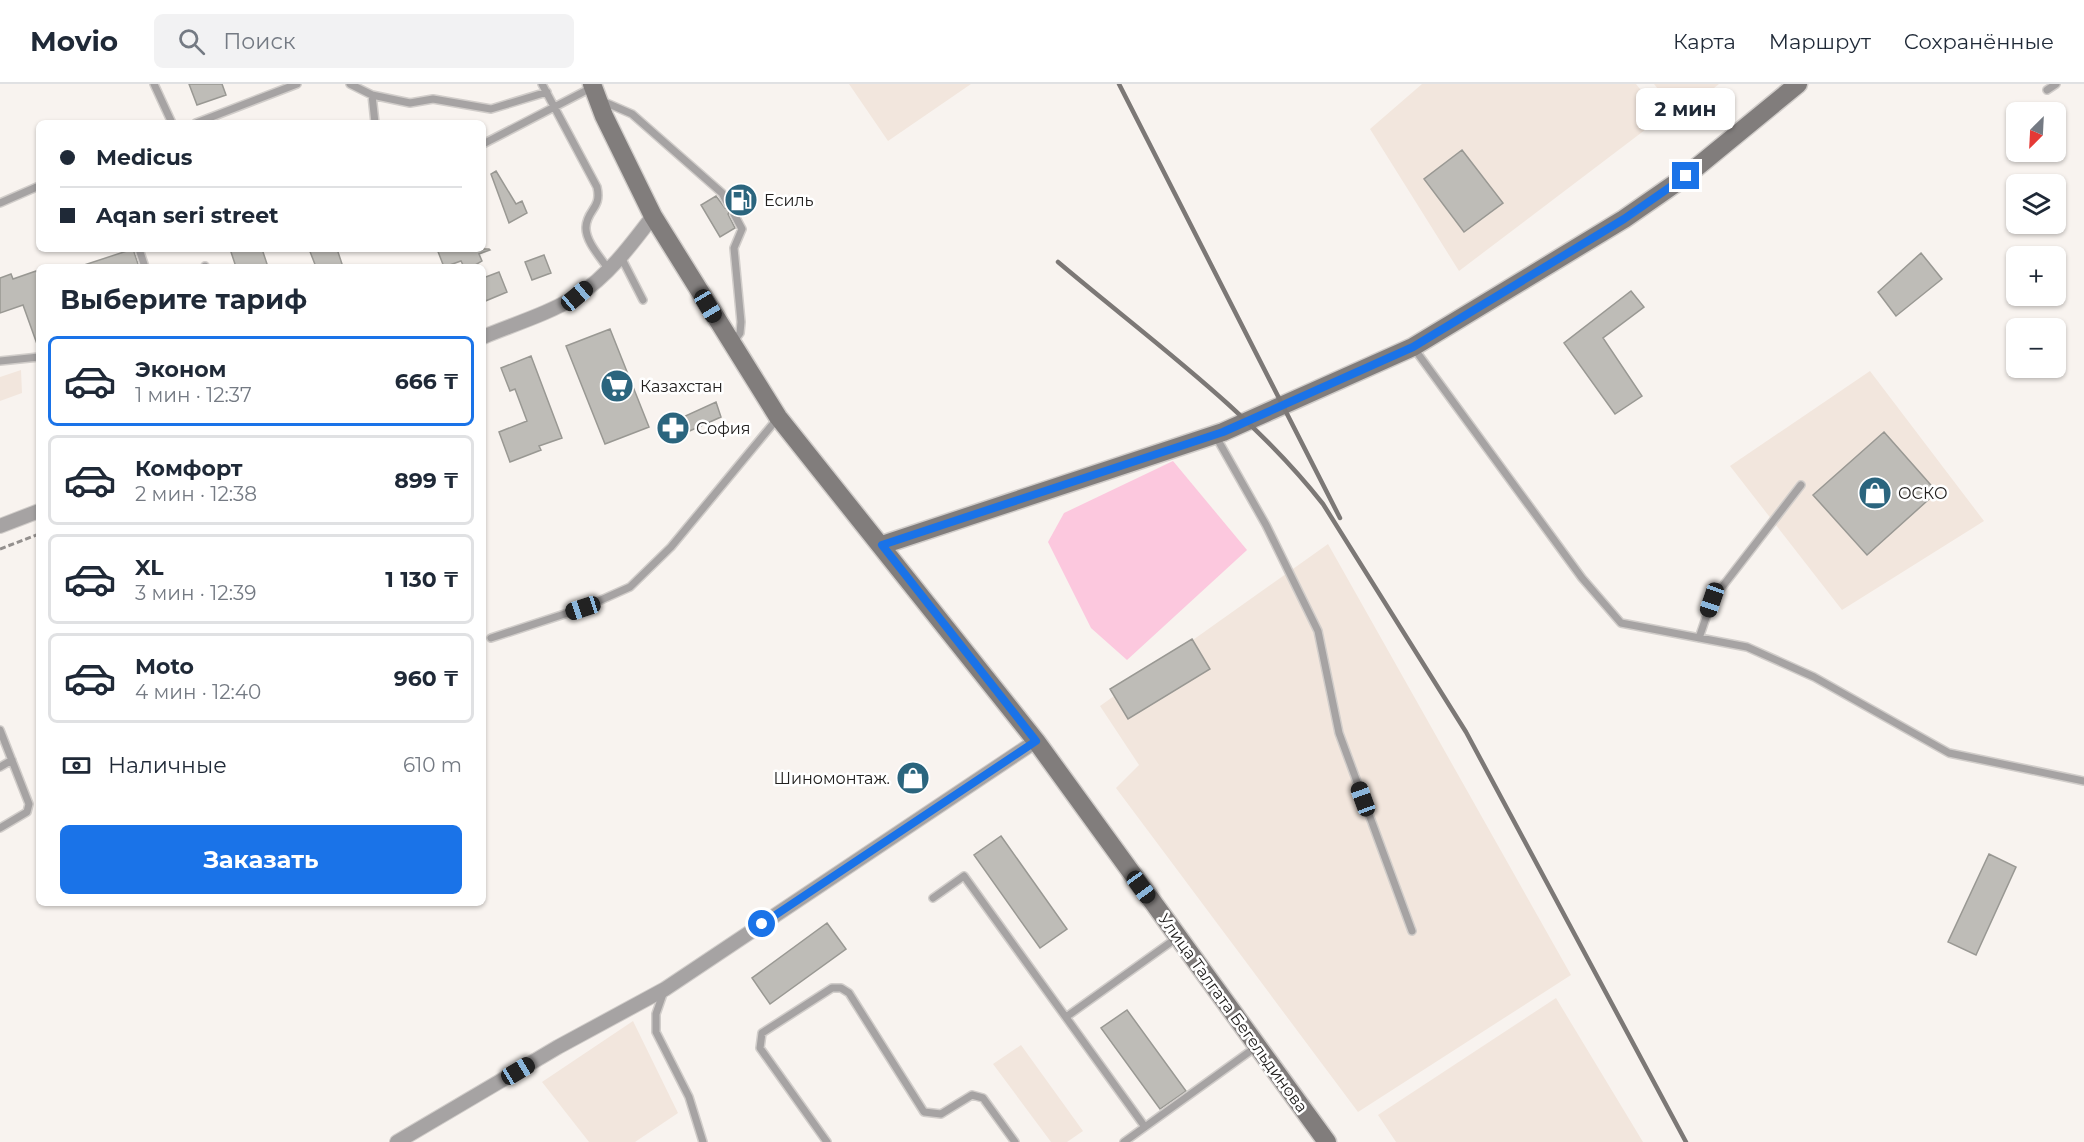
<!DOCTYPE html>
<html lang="ru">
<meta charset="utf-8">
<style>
body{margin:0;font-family:Montserrat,sans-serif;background:#f2f2f3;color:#1f2937;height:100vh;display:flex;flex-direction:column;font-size:22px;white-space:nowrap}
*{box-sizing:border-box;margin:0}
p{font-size:20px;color:#747a83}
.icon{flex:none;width:33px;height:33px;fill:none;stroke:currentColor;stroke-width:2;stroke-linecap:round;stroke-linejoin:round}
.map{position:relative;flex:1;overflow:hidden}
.details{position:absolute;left:36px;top:180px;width:450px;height:642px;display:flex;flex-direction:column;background:#fff;border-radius:9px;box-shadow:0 2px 4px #0004}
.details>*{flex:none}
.hud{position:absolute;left:36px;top:36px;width:450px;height:132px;border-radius:9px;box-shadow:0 2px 4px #0004;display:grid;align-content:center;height:132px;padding:0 24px;background:#fff}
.needle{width:39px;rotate:204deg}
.buttons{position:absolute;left:2006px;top:18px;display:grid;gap:12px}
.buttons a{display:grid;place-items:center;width:60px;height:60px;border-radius:9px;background:#fff;box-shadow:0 2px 4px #0004;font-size:30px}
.end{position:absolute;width:27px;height:27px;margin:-14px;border:8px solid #1a73e8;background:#fff;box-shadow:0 0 0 3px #fff}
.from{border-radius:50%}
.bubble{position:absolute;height:42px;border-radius:9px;background:#fff;box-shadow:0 2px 4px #0004;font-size:20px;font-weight:700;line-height:42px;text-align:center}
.car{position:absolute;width:18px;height:36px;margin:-18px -9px;border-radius:8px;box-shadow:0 0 4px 2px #0007;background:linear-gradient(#222 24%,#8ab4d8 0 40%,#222 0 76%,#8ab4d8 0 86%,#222 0)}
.hud b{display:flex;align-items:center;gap:21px;height:57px;font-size:22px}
.hud b+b{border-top:2px solid #e0e1e3}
.hud i{width:15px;height:15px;background:#1f2937}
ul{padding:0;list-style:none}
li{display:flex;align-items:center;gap:18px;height:90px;margin:0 12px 9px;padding:0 12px;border:3px solid #e0e1e3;border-radius:9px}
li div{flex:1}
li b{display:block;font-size:22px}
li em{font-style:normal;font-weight:700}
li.current{border-color:#1a73e8}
li>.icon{width:54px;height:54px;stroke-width:1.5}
h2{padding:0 24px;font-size:27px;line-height:72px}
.pay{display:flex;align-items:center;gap:15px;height:66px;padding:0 24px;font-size:22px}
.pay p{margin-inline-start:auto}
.action{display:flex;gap:12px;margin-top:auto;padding:12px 24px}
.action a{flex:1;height:69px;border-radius:9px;background:#1a73e8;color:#fff;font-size:24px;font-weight:700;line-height:69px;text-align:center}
header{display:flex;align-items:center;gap:36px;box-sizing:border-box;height:84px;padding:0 30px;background:#fff;border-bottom:2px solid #e0e1e3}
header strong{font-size:28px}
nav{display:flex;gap:33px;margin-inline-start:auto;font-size:21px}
.search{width:420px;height:54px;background:#f2f2f3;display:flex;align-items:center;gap:15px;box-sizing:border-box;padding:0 21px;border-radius:9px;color:#747a83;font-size:22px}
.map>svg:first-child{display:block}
.built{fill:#f2e6dd}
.green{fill:#fcc8de}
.building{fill:#bebcb7;stroke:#999893;stroke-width:1.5}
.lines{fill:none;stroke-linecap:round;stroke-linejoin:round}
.lane-casing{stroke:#d1cdca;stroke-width:10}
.street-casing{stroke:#d1cdca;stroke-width:16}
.secondary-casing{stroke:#d1cdca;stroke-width:21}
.path{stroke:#94908e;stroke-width:3;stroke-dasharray:6 3;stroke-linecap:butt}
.lane{stroke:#a6a3a3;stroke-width:7}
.street{stroke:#a6a3a3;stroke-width:14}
.secondary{stroke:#817d7c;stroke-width:18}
.rail{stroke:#7c7876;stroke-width:4.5}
.route{stroke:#1a73e8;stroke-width:8}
.labels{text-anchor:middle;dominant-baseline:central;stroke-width:5;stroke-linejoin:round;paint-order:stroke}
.poi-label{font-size:16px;fill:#22201f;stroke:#fff;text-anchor:start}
.street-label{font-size:16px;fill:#22201f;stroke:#fff}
</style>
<header>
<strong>Movio</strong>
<div class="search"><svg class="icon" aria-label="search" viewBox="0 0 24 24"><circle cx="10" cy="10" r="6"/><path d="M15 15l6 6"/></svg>Поиск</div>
<nav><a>Карта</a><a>Маршрут</a><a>Сохранённые</a></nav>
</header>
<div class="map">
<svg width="2084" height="1058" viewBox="0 0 2084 1058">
<rect width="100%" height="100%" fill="#f8f3ef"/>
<path class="built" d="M849,0h122l-83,57z
M1422,0h214l26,33 -203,154 -89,-142z
M1654,0h65l-40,32z
M21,286l1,23 -22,8v-24z
M1870,287l114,150 -142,89 -112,-144z
M1328,460l243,431 -213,137 -242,-324 23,-23 -39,-59z
M1556,914l87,144h-247l-18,-27z
M633,937l45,92 -43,29h-46l-47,-60z
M1021,961l62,86 -16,11h-16l-58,-78z"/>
<path class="green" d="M1173,377l74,89 -120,110 -36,-32 -43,-86 16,-29z"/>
<path class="building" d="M189,0h33l4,11 -29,10z
M1462,66l41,53 -39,29 -40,-53z
M496,87l20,33 6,-3 5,12 -18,10 -18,-49z
M742,103l12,20 -13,8 -5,-6h-5l-3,5 7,14 -15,9 -19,-32 15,-9 9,12 5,1 4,-5 -5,-9z
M133,165l6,18h-55v-2z
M230,165h32l6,18h-32z
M309,165h28l6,18h-27z
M437,165h52l1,1 -11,4 3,7 -10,6h-8l-3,-6 -17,6z
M1921,169l21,26 -46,37 -18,-24z
M544,171l7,18 -19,7 -7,-18z
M36,187l3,7v66h-2l-14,-39 -23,8v-35l11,-4 2,5z
M499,188l8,20 -24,10v-24z
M1631,207l13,16 -41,31 39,58 -27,18 -51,-71z
M610,245l39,98 -44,17 -39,-98z
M531,272l31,82 -23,8 2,4 -31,12 -11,-30 28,-11 -12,-32 -5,2 -9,-23z
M716,318l5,15 -54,24 -8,-13z
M1884,348l53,60 -70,63 -54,-60z
M1192,555l18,30 -82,50 -18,-30z
M912,679l9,17 -12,6 -8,-16z
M1001,752l66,93 -27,19 -66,-93z
M1989,770l27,13 -40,88 -28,-13z
M827,839l19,26 -76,55 -18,-26z
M1127,926l59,81 -26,18 -59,-81z"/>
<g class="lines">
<defs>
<path id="lane" d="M154,0l18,39
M350,0l22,11 38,8 23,-4 58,10 56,-17
M542,0l55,103c5,22 -10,22 -11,40 -1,14 15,31 23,43
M2047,6l9,-6
M372,11l3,28
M602,17l30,13 90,79 6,11
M196,39l101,-39
M483,60l108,-56
M0,119l39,-17
M139,165l6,18
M621,173l22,43
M205,182v1
M733,259l7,-10 1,-11 -7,-74 8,-19 -8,-15
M1413,263l169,231 39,45 126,24 67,30 135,76 135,28
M0,277l39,-4
M1215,351l51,90 52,106 21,102 73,198
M491,554l92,-30 47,-21 41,-40 106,-128
M1699,554l13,-38 89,-115
M0,646l29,74 -2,8 -27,16
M0,683l12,-7
M933,814l31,-22 181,251
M664,907l-8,23v18l33,65 14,45
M1066,933l112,-80
M827,1058l-67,-94 2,-15 70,-45h9l8,5 75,119 17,2 31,-19 11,3 32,44
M1124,1058l132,-95"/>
<path id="street" d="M483,253c31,-13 65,-23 94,-41 31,-20 54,-51 76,-80
M0,442l39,-15
M397,1058l161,-95 107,-58 371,-248"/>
<path id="secondary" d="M592,0l12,32 49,100 125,201 258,324 291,401
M882,461l341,-113 190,-85 211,-128 62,-43 112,-92"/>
</defs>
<use href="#lane" class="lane-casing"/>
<use href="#street" class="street-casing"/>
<use href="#secondary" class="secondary-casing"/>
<path class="path" d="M0,465l39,-15"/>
<use href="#lane" class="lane"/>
<use href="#street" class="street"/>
<use href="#secondary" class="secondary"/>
<path class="rail" d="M1119,0l221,434
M1058,178c91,77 191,148 265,242l143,228 220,410"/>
</g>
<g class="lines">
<path class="route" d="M762,840l274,-183 -154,-196 341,-113 190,-85 211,-128 62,-43"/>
</g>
<defs>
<symbol id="fuel-disc" viewBox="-11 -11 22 22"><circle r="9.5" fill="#2b657e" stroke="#fff"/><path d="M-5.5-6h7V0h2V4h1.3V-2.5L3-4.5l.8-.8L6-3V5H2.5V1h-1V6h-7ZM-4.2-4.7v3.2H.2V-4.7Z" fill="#fff"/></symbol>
<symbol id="supermarket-disc" viewBox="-11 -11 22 22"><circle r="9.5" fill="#2b657e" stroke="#fff"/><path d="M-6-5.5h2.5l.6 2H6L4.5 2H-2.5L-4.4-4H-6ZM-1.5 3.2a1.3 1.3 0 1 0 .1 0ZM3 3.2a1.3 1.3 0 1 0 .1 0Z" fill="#fff"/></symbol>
<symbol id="pharmacy-disc" viewBox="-11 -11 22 22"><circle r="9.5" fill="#2b657e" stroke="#fff"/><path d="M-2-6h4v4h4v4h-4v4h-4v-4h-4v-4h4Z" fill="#fff"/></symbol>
<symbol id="shop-disc" viewBox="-11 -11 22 22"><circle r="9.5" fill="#2b657e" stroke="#fff"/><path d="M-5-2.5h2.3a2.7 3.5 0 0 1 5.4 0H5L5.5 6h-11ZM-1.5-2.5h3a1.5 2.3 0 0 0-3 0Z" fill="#fff"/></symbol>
</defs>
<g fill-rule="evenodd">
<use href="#fuel-disc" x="722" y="97" width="38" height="38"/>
<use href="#supermarket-disc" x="598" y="283" width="38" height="38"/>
<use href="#pharmacy-disc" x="654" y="325" width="38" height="38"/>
<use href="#shop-disc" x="1856" y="390" width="38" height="38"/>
<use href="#shop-disc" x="894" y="675" width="38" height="38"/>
</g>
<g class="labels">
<g class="poi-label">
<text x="764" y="116">Есиль</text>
<text x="640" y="302">Казахстан</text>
<text x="696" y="344">София</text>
<text x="1898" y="409">ОСКО</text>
<text x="890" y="694" text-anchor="end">Шиномонтаж.</text>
</g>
<g class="street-label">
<text transform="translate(1233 929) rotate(54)">Улица Талгата Бегельдинова</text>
</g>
</g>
</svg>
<div class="buttons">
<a><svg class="needle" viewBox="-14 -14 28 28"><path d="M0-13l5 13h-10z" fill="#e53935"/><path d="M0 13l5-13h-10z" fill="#747a83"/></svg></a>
<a><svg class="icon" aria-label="layers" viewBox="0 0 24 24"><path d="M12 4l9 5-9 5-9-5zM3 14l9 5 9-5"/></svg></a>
<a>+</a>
<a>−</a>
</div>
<i class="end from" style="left:762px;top:840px"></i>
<i class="end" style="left:1686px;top:92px"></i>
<div class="bubble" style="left:1636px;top:4px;width:99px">2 мин</div>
<i class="car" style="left:577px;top:212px;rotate:50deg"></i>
<i class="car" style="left:708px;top:222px;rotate:149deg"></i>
<i class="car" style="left:1712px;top:516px;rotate:199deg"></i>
<i class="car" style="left:583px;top:524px;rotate:252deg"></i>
<i class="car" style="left:1363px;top:715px;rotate:340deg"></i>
<i class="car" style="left:1141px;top:803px;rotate:144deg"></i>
<i class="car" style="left:518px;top:987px;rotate:59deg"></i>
<div class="hud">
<b><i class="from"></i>Medicus</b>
<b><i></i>Aqan seri street</b>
</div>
<section class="details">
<h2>Выберите тариф</h2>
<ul>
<li class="current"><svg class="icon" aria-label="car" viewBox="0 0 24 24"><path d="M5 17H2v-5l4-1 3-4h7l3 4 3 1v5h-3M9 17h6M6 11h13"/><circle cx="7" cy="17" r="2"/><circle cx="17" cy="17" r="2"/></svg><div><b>Эконом</b><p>1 мин · 12:37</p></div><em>666 ₸</em></li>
<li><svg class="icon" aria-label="car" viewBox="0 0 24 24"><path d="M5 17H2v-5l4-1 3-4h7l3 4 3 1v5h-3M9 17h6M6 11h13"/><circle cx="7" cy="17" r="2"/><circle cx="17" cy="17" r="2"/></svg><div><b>Комфорт</b><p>2 мин · 12:38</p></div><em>899 ₸</em></li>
<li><svg class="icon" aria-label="car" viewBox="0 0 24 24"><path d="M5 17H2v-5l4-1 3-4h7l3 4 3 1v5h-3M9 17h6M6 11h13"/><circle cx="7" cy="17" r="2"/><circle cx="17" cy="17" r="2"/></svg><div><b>XL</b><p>3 мин · 12:39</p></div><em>1 130 ₸</em></li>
<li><svg class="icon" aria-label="car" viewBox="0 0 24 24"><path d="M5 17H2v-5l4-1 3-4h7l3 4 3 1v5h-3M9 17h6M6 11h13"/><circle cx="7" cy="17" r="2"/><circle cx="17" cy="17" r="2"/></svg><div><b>Moto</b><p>4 мин · 12:40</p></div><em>960 ₸</em></li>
</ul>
<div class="pay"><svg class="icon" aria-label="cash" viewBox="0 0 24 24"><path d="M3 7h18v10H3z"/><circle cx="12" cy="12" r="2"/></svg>Наличные<p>610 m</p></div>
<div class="action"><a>Заказать</a></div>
</section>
</div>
